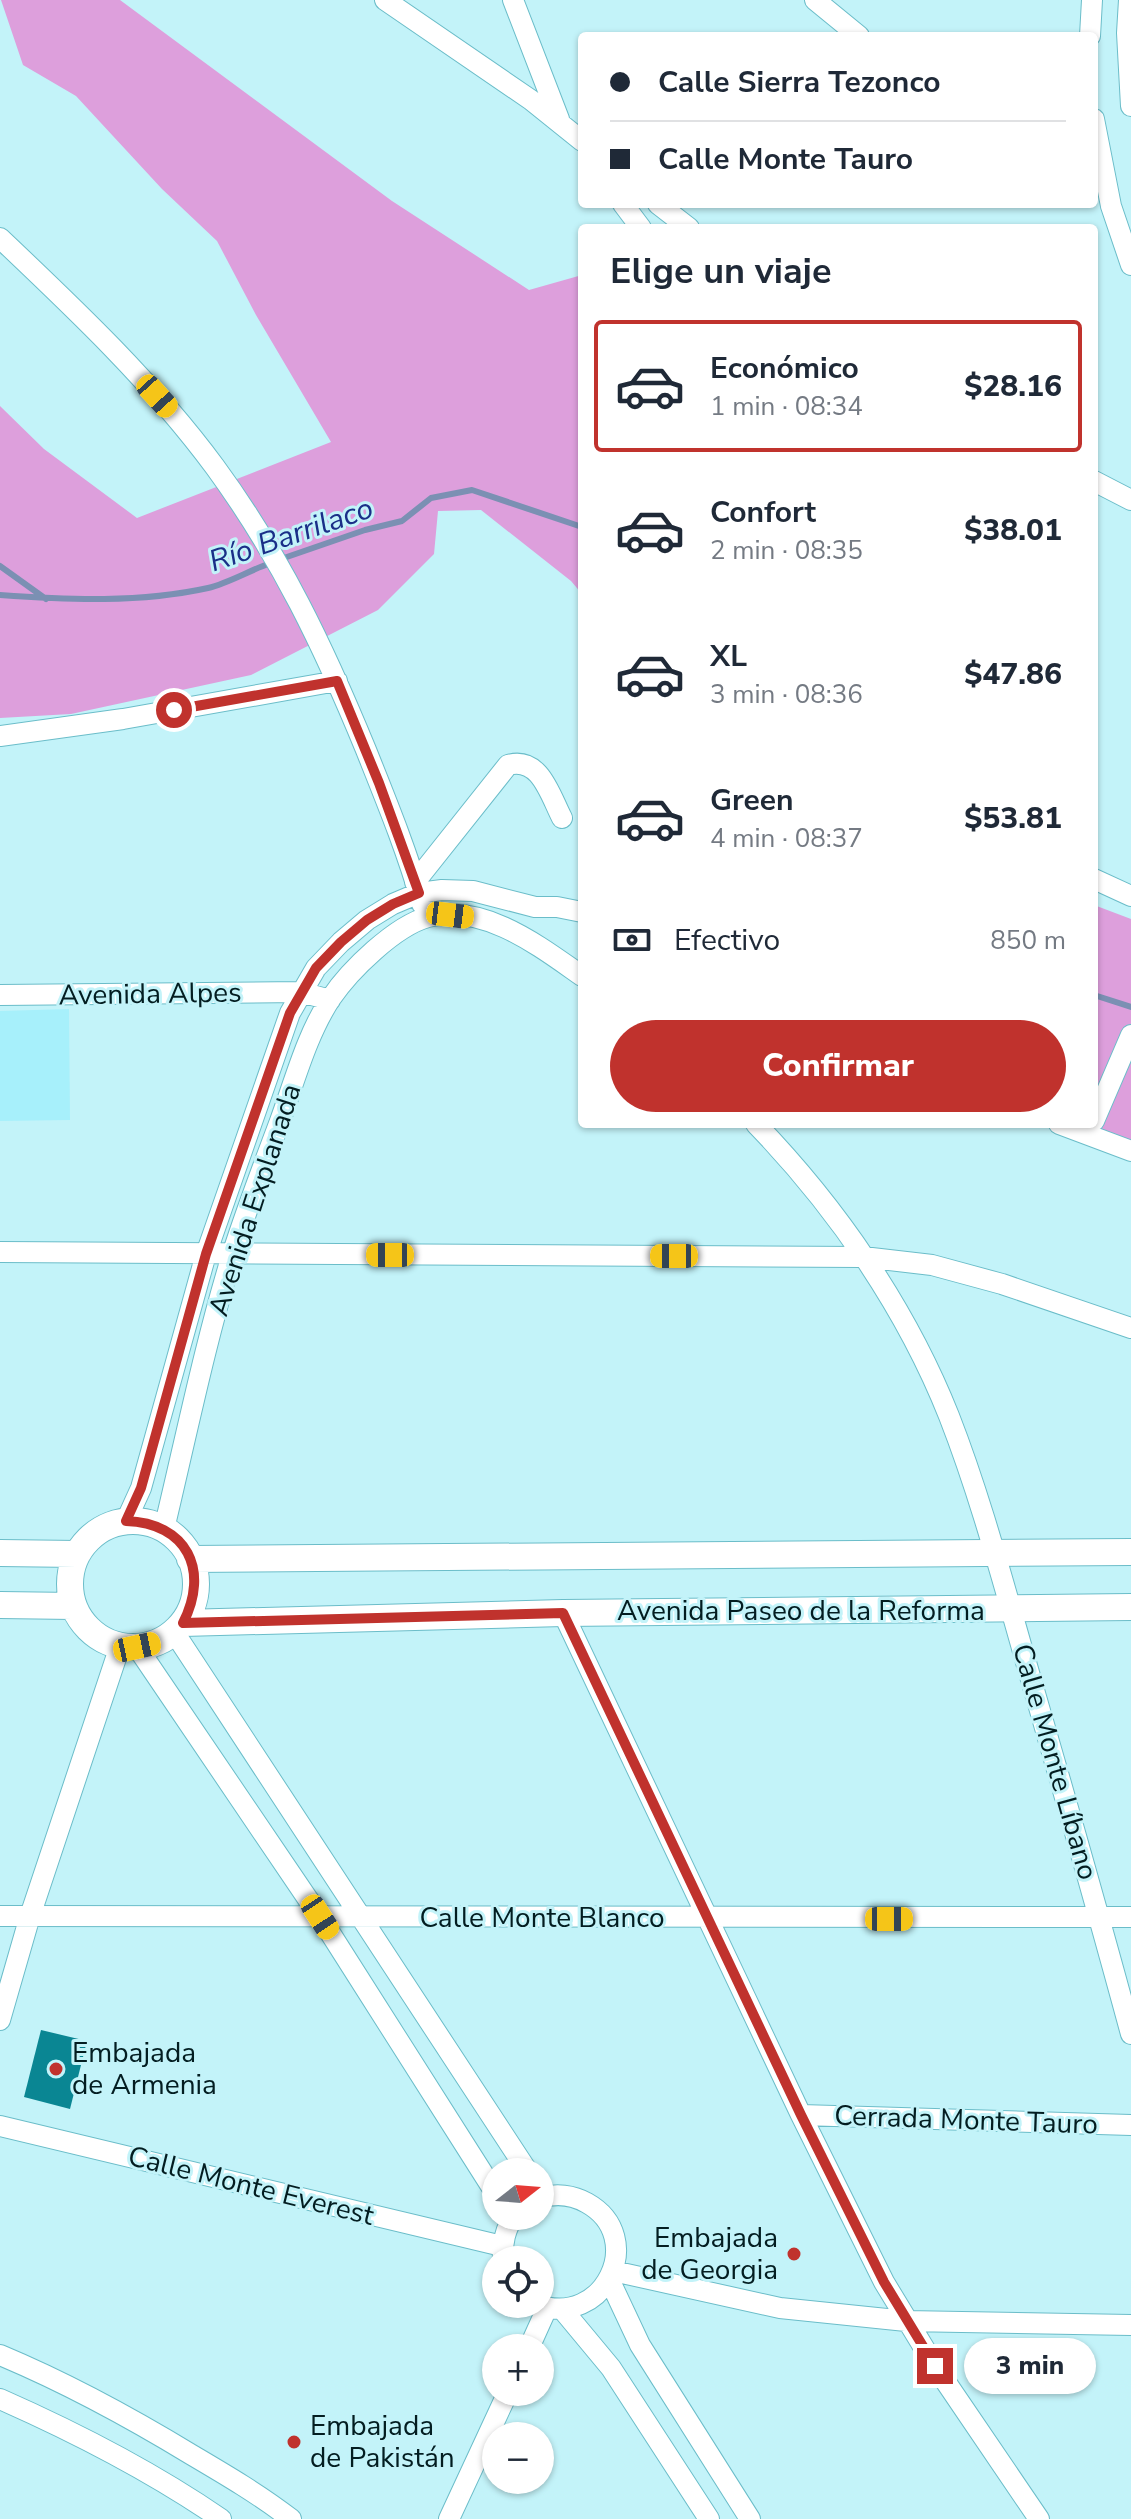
<!DOCTYPE html>
<html lang="es">
<meta charset="utf-8">
<style>
body{margin:0;font-family:"Nunito Sans",sans-serif;background:#f6f6f7;color:#1f2937;height:100vh;display:flex;flex-direction:column;font-size:30px;white-space:nowrap}
*{box-sizing:border-box;margin:0}
p{font-size:26px;color:#747a83}
.icon{flex:none;width:44px;height:44px;fill:none;stroke:currentColor;stroke-width:2;stroke-linecap:round;stroke-linejoin:round}
.map{position:relative;flex:1;overflow:hidden}
.sheet{position:absolute;left:578px;top:224px;width:520px;height:904px;display:flex;flex-direction:column;background:#fff;border-radius:8px;box-shadow:0 2px 6px #0004}
.sheet>*{flex:none}
.guide{position:absolute;left:578px;top:32px;width:520px;height:176px;border-radius:8px;box-shadow:0 2px 6px #0004;display:grid;align-content:center;height:176px;padding:0 32px;background:#fff}
.needle{width:52px;rotate:73deg}
.controls{position:absolute;left:482px;top:2158px;display:grid;gap:16px}
.controls a{display:grid;place-items:center;width:72px;height:72px;border-radius:50%;background:#fff;box-shadow:0 2px 6px #0004;font-size:40px}
.end{position:absolute;width:36px;height:36px;margin:-18px;border:10px solid #c0322d;background:#fff;box-shadow:0 0 0 4px #fff}
.from{border-radius:50%}
.bubble{position:absolute;height:56px;border-radius:28px;background:#fff;box-shadow:0 2px 6px #0004;font-size:26px;font-weight:800;line-height:56px;text-align:center}
.car{position:absolute;width:24px;height:48px;margin:-24px -12px;border-radius:10px;box-shadow:0 0 6px 2px #0007;background:linear-gradient(#f5c518 24%,#345 0 40%,#f5c518 0 76%,#345 0 86%,#f5c518 0)}
.guide b{display:flex;align-items:center;gap:28px;height:76px;font-size:30px}
.guide b+b{border-top:2px solid #e0e1e3}
.guide i{width:20px;height:20px;background:#1f2937}
ul{padding:0;list-style:none}
li{display:flex;align-items:center;gap:24px;height:132px;margin:0 16px 12px;padding:0 16px;border:4px solid transparent;border-radius:8px}
li div{flex:1}
li b{display:block;font-size:30px}
li em{font-style:normal;font-weight:800}
li.on{border-color:#c0322d}
li>.icon{width:72px;height:72px;stroke-width:1.5}
h2{padding:0 32px;font-size:36px;line-height:96px}
.pay{display:flex;align-items:center;gap:20px;height:88px;padding:0 32px;font-size:30px}
.pay p{margin-inline-start:auto}
.primary-button{display:flex;gap:16px;margin-top:auto;padding:16px 32px}
.primary-button a{flex:1;height:92px;border-radius:48px;background:#c0322d;color:#fff;font-size:32px;font-weight:800;line-height:92px;text-align:center}
.map>svg:first-child{display:block}
.built{fill:#a7f0fb}
.green{fill:#dd9fdc}
.lines{fill:none;stroke-linecap:round;stroke-linejoin:round}
.stream{stroke:#7b90b3;stroke-width:6}
.building{fill:#0a8693}
.minor-casing{stroke:#6bbdc9;stroke-width:22}
.major-casing{stroke:#6bbdc9;stroke-width:28}
.minor{stroke:#fff;stroke-width:20}
.major{stroke:#fff;stroke-width:26}
.route{stroke:#c0322d;stroke-width:10}
.poi-dot{fill:#c0322d;stroke:#c3f3f9;stroke-width:3}
.labels{text-anchor:middle;dominant-baseline:central;stroke-width:6;stroke-linejoin:round;paint-order:stroke}
.street-label{font-size:28px;fill:#031d21;stroke:#c3f3f9}
.poi-label{font-size:28px;fill:#031d21;stroke:#c3f3f9;text-anchor:start}
.water-label{font-size:30px;font-style:italic;fill:#1a2f88;stroke:#c3f3f9}
</style>
<div class="map">
<svg width="1131" height="2519" viewBox="0 0 1131 2519">
<rect width="100%" height="100%" fill="#c3f3f9"/>
<path class="built" d="M69,1009l1,111 -70,1v-110z"/>
<path class="green" d="M1,0h119l272,201 137,89 53,-15v319l-11,-13 -90,-71 -43,1 -4,43 -56,56 -127,65 -180,39 -71,4v-312l44,43 93,69 194,-76 -75,-127 -39,-74 -55,-52 -86,-93 -53,-31z
M1094,905l37,14v224l-45,-19h8z"/>
<g class="lines">
<path class="stream" d="M281,559l84,-29 37,-9 29,-23 41,-8 110,37
M0,566l46,33
M0,595c69,5 140,8 208,-7 21,-5 42,-18 63,-25
M1094,995l37,12"/>
</g>
<path class="building" d="M41,2030l46,11 -17,68 -46,-12z"/>
<g class="lines">
<defs>
<path id="minor" d="M385,0l146,100 51,41
M513,0l46,119
M815,0l44,36
M1129,0l-2,33 4,73
M1090,36l2,-36
M1094,119l17,87 20,59
M623,204l18,24
M658,204l31,24
M0,238c76,72 153,145 215,229 66,90 109,181 151,283 20,50 41,101 56,154
M1094,481l37,19
M0,736l123,-17 214,-38
M1094,879l37,17
M415,882l93,-117c32,-9 42,30 54,53
M0,995l301,-3 29,8
M1094,1121l37,-86
M756,1124c81,84 150,184 193,292 34,87 57,178 83,267 34,117 67,233 99,351
M1059,1124l72,27
M0,1252l863,5 69,8 70,19 129,44
M126,1521l15,-33 65,-234 84,-241 26,-45 25,-26 26,-22 26,-16 26,-11 23,-3 31,1 62,16h22l25,5
M164,1529c22,-92 41,-186 69,-277 14,-44 31,-88 47,-131 15,-41 27,-87 51,-123 19,-28 64,-72 97,-81 56,-14 111,29 154,59
M563,1613l238,502 83,167 51,84 104,153
M174,1632l354,540
M137,1647l183,270 176,277
M0,1916l1131,1
M0,2020l30,-104 90,-270
M801,2115l330,10
M0,2126l502,120
M503,2260c-1,-15 2,-33 12,-44
M613,2271l167,37 126,13 225,4
M609,2279l31,66 110,174
M536,2304c68,26 112,-67 51,-101 -14,-8 -31,-10 -47,-5
M562,2309l49,59 98,151
M529,2348l18,-40
M0,2355c67,28 131,63 192,100 34,20 68,40 99,64
M0,2399c77,34 151,72 221,120
M449,2519l59,-127"/>
<path id="major" d="M70 1584a63 63 0 1 1 126 0a63 63 0 1 1-126 0Z
M0,1553l77,1
M190,1559l941,-7
M0,1605l73,1
M183,1623l380,-10 568,-6"/>
</defs>
<use href="#minor" class="minor-casing"/>
<use href="#major" class="major-casing"/>
<use href="#minor" class="minor"/>
<use href="#major" class="major"/>
</g>
<g class="lines">
<path class="route" d="M174,710l163,-29 42,102 40,110 -26,11 -26,16 -26,22 -25,26 -26,45 -84,241 -65,234 -15,33c61,2 84,49 57,102l380,-10 238,502 83,167 51,84"/>
</g>
<g class="poi-dot">
<circle cx="56" cy="2069" r="8"/>
<circle cx="794" cy="2254" r="8"/>
<circle cx="294" cy="2442" r="8"/>
</g>
<g class="labels">
<g class="street-label">
<text transform="translate(150 994) rotate(-1)">Avenida Alpes</text>
<text transform="translate(255 1200) rotate(-72)">Avenida Explanada</text>
<text x="801" y="1611">Avenida Paseo de la Reforma</text>
<text transform="translate(1055 1762) rotate(74)">Calle Monte Líbano</text>
<text x="542" y="1918">Calle Monte Blanco</text>
<text transform="translate(966 2120) rotate(2)">Cerrada Monte Tauro</text>
<text transform="translate(251 2186) rotate(14)">Calle Monte Everest</text>
</g>
<g class="poi-label">
<text x="72" y="2053">Embajada<tspan x="72" dy="32">de Armenia</tspan></text>
<text x="778" y="2238" text-anchor="end">Embajada<tspan x="778" dy="32">de Georgia</tspan></text>
<text x="310" y="2426">Embajada<tspan x="310" dy="32">de Pakistán</tspan></text>
</g>
<g class="water-label">
<text transform="translate(291 535) rotate(-19)">Río Barrilaco</text>
</g>
</g>
</svg>
<div class="controls">
<a><svg class="needle" viewBox="-14 -14 28 28"><path d="M0-13l5 13h-10z" fill="#e53935"/><path d="M0 13l5-13h-10z" fill="#747a83"/></svg></a>
<a><svg class="icon" aria-label="locate" viewBox="0 0 24 24"><circle cx="12" cy="12" r="6"/><path d="M12 2v4M12 18v4M2 12h4M18 12h4"/></svg></a>
<a>+</a>
<a>−</a>
</div>
<i class="end from" style="left:174px;top:710px"></i>
<i class="end" style="left:935px;top:2366px"></i>
<div class="bubble" style="left:964px;top:2338px;width:132px">3 min</div>
<i class="car" style="left:157px;top:396px;rotate:138deg"></i>
<i class="car" style="left:450px;top:915px;rotate:97deg"></i>
<i class="car" style="left:390px;top:1255px;rotate:270deg"></i>
<i class="car" style="left:674px;top:1256px;rotate:270deg"></i>
<i class="car" style="left:137px;top:1647px;rotate:78deg"></i>
<i class="car" style="left:320px;top:1917px;rotate:147deg"></i>
<i class="car" style="left:889px;top:1919px;rotate:90deg"></i>
<div class="guide">
<b><i class="from"></i>Calle Sierra Tezonco</b>
<b><i></i>Calle Monte Tauro</b>
</div>
<section class="sheet">
<h2>Elige un viaje</h2>
<ul>
<li class="on"><svg class="icon" aria-label="car" viewBox="0 0 24 24"><path d="M5 17H2v-5l4-1 3-4h7l3 4 3 1v5h-3M9 17h6M6 11h13"/><circle cx="7" cy="17" r="2"/><circle cx="17" cy="17" r="2"/></svg><div><b>Económico</b><p>1 min · 08:34</p></div><em>$28.16</em></li>
<li><svg class="icon" aria-label="car" viewBox="0 0 24 24"><path d="M5 17H2v-5l4-1 3-4h7l3 4 3 1v5h-3M9 17h6M6 11h13"/><circle cx="7" cy="17" r="2"/><circle cx="17" cy="17" r="2"/></svg><div><b>Confort</b><p>2 min · 08:35</p></div><em>$38.01</em></li>
<li><svg class="icon" aria-label="car" viewBox="0 0 24 24"><path d="M5 17H2v-5l4-1 3-4h7l3 4 3 1v5h-3M9 17h6M6 11h13"/><circle cx="7" cy="17" r="2"/><circle cx="17" cy="17" r="2"/></svg><div><b>XL</b><p>3 min · 08:36</p></div><em>$47.86</em></li>
<li><svg class="icon" aria-label="car" viewBox="0 0 24 24"><path d="M5 17H2v-5l4-1 3-4h7l3 4 3 1v5h-3M9 17h6M6 11h13"/><circle cx="7" cy="17" r="2"/><circle cx="17" cy="17" r="2"/></svg><div><b>Green</b><p>4 min · 08:37</p></div><em>$53.81</em></li>
</ul>
<div class="pay"><svg class="icon" aria-label="cash" viewBox="0 0 24 24"><path d="M3 7h18v10H3z"/><circle cx="12" cy="12" r="2"/></svg>Efectivo<p>850 m</p></div>
<div class="primary-button"><a>Confirmar</a></div>
</section>
</div>
